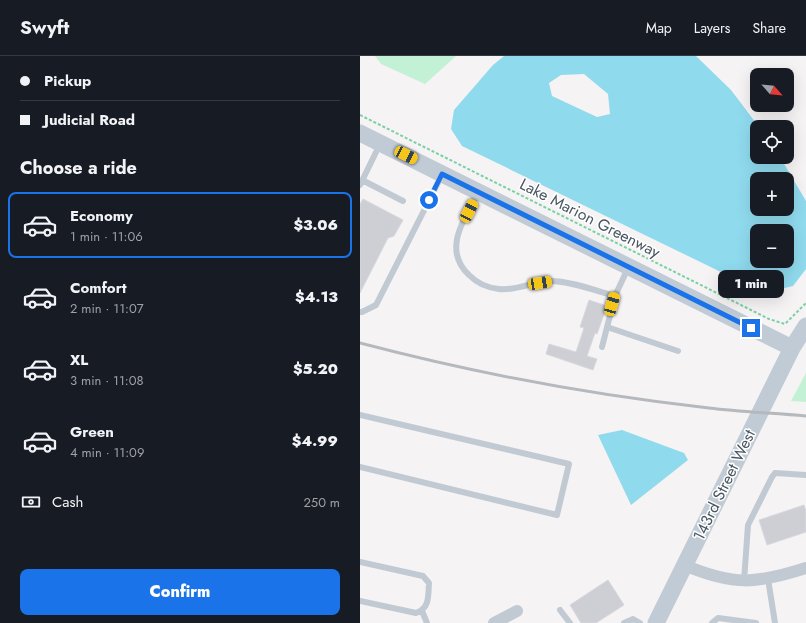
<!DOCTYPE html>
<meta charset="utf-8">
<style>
body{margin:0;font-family:Jost,sans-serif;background:#20242c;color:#f1f3f6;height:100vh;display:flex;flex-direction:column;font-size:15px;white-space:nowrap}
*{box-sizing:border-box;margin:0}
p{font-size:13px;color:#9ea1a6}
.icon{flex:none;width:22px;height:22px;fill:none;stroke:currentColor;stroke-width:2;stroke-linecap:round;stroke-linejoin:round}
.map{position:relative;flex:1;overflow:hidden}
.side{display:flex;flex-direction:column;background:#171b24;width:360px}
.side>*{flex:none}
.guide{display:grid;align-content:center;height:88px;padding:0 20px;background:#171b24}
.needle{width:26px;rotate:117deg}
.controls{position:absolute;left:390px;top:12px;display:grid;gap:8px}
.controls a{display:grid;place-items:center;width:44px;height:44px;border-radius:8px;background:#171b24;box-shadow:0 4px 16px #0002;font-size:20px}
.end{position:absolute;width:18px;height:18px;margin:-9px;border:5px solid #1a73e8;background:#fff;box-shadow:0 0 0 2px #fff}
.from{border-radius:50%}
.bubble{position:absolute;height:28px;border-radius:8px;background:#171b24;box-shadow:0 4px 16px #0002;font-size:13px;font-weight:800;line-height:28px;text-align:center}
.car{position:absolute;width:12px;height:24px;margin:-12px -6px;border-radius:5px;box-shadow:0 0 3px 1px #0007;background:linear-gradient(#f5c518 24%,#345 0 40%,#f5c518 0 76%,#345 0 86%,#f5c518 0)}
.guide b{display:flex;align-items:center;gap:14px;height:38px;font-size:15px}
.guide b+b{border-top:1px solid #363941}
.guide i{width:10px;height:10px;background:#f1f3f6}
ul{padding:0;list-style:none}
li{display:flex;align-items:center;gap:12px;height:66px;margin:0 8px 6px;padding:0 12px;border:2px solid transparent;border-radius:8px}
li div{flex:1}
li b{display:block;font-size:15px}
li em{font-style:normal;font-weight:800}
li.current{border-color:#1a73e8}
li>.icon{width:36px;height:36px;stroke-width:1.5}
h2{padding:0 20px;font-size:18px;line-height:48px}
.pay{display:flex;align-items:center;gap:10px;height:44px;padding:0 20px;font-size:15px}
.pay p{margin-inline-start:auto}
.primary-button{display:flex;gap:8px;margin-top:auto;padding:8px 20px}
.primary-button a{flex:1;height:46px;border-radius:8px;background:#1a73e8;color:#fff;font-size:16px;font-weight:800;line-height:46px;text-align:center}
header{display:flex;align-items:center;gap:24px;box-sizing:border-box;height:56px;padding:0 20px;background:#171b24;border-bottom:1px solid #363941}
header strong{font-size:19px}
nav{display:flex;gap:22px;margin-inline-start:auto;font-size:14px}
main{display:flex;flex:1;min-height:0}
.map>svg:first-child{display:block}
.green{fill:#c3f1d5}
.water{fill:#90daee;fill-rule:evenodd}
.building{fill:#cdcfd5;stroke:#d7d9de}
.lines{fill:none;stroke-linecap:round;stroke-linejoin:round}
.path{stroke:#7ad0a6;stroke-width:2;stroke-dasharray:3 2;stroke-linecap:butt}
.lane{stroke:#c1cad2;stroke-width:6}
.street{stroke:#c1cad2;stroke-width:12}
.secondary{stroke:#c1cbd6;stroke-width:17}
.rail{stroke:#b5b8bd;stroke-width:3}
.route{stroke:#1a73e8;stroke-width:5}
.labels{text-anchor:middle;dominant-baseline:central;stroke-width:3;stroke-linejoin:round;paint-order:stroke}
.street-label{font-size:16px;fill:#4a5661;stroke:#fff}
</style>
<header>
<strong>Swyft</strong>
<nav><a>Map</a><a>Layers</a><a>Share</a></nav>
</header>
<main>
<section class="side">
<div class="guide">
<b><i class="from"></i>Pickup</b>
<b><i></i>Judicial Road</b>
</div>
<h2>Choose a ride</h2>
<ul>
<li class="current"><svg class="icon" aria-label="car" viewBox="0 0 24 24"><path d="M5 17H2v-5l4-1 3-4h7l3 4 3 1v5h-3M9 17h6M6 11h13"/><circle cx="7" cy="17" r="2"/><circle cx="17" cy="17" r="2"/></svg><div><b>Economy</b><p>1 min · 11:06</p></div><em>$3.06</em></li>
<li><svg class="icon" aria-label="car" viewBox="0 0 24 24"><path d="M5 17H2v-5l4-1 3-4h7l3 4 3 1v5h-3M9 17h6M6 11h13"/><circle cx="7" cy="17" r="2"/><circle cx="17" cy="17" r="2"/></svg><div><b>Comfort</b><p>2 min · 11:07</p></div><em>$4.13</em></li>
<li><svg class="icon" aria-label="car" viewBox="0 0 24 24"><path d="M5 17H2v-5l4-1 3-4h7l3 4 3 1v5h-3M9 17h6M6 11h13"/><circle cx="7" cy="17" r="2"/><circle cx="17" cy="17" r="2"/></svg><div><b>XL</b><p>3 min · 11:08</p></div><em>$5.20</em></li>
<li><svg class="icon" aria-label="car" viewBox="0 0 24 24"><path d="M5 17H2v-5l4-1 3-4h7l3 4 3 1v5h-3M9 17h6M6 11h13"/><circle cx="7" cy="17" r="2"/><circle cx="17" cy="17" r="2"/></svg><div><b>Green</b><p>4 min · 11:09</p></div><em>$4.99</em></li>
</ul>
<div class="pay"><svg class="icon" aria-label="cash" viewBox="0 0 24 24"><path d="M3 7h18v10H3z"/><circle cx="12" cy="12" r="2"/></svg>Cash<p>250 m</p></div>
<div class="primary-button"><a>Confirm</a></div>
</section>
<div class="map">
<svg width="446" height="567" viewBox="0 0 446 567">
<rect width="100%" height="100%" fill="#f5f3f3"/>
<path class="green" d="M15,0h81l-31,28 -44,-20z
M446,317v29l-15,-1z"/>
<path class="water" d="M144,0h192l35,34 28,37h-2v30h23l26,44v68l-13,17 -29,7 -302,-147 -11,-17 3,-19 39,-45zM224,18l24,20 2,20 -13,3 -45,-21 -3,-13 12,-8zM397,123h30v30h-30zM397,175h30v30h-30z
M262,374l62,23 4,7 -57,45 -33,-70z"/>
<path class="building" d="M3,143l40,21 -9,16 -6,2 -28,55v-89z
M229,244l18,6 -10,28 -2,-1 -8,23 10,3 -4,11 -47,-16 3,-10 27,8 8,-24 -4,-1z
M444,449l2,6v21l-39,13 -8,-25z
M248,524l16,25 -28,18h-15l-11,-18z"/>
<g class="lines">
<path class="path" d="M0,59l409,204 16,5 21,-21"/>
<path class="lane" d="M2,124l41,21
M0,129l20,-41
M118,137c-14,26 -36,57 -9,82 8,8 18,13 30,14 17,2 33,-7 50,-8 18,-1 48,10 66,15l13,-28
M0,256h2l14,-7 66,-130
M247,271l71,24
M242,291l13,-51
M0,359l209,49 -12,51 -197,-48
M0,506l63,14 6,7c-1,13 1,25 -13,30l-56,-12
M408,523l7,44
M384,525l4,-56 24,-48 3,-4 31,2
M200,554l10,13
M62,555l5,12
M264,567l9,-4 7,4
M352,567l6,-5 38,5"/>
<path class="street" d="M324,509c50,21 72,19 122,3
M134,567l23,-12"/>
<path class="secondary" d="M0,77l432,215 14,-22
M296,567l136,-275"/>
<path class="rail" d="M0,287c114,30 232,52 349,65 32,4 65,5 97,8"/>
</g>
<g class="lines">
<path class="route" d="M69,144l13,-26 309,154"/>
</g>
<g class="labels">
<g class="street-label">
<text transform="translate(230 162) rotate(27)">Lake Marion Greenway</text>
<text transform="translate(364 429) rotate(-64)">143rd Street West</text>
</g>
</g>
</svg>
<div class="controls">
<a><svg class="needle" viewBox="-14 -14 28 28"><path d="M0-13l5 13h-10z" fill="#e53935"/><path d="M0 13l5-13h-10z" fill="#9ea1a6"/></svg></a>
<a><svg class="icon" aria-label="locate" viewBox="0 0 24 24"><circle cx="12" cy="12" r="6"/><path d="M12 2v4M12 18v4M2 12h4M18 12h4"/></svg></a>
<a>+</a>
<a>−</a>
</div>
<i class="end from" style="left:69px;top:144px"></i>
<i class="end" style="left:391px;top:272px"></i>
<div class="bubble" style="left:358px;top:214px;width:66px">1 min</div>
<i class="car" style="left:46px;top:99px;rotate:116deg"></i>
<i class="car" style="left:109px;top:155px;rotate:27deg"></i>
<i class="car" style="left:180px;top:227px;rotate:81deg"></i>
<i class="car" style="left:252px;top:248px;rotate:16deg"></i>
</div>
</main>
